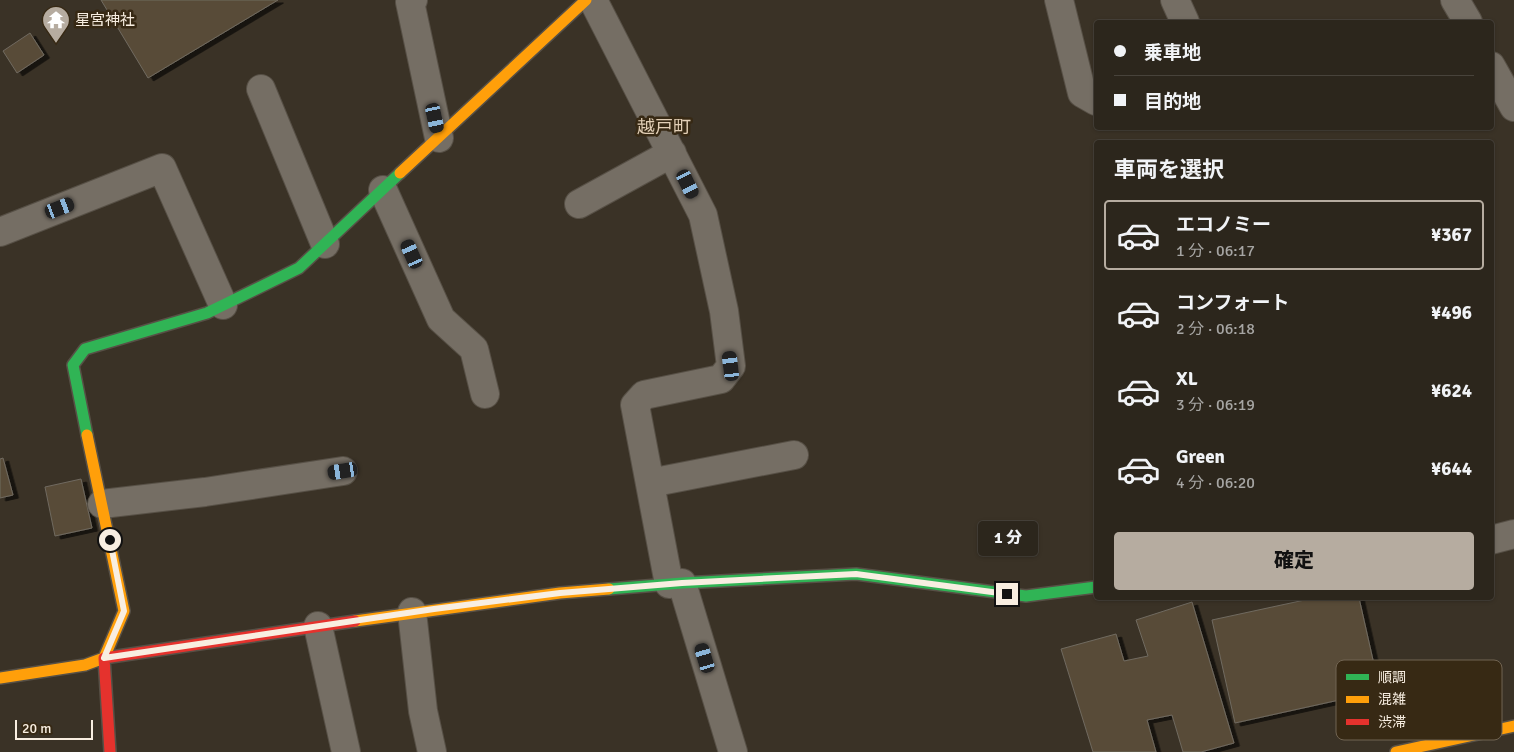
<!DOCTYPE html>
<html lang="ja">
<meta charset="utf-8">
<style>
body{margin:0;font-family:Signika,"Noto Sans JP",sans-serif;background:#383229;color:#f1f3f6;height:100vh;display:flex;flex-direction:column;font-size:19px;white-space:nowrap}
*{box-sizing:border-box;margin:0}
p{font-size:16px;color:#a6a5a3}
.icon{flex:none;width:28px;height:28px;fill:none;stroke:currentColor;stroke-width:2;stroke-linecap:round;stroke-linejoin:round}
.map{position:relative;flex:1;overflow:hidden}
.panel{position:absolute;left:1094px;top:140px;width:400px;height:460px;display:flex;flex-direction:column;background:#2c261c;border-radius:5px;box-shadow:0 1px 4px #0004,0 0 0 1px #48433b}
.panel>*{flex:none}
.guide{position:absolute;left:1094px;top:20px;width:400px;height:110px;border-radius:5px;box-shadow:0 1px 4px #0004,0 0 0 1px #48433b;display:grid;align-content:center;height:110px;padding:0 20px;background:#2c261c}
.scale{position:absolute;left:15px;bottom:12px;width:78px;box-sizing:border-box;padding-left:5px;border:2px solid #f8eee1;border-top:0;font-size:14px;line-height:18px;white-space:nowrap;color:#f8eee1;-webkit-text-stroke:4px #372914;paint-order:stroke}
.end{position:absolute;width:22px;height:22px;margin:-11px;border:6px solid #f8eee1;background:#111;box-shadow:0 0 0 2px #111}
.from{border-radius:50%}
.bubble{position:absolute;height:35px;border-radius:5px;background:#2c261c;box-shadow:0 1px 4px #0004,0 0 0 1px #48433b;font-size:16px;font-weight:800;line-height:35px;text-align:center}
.car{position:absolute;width:15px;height:30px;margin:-15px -8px;border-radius:6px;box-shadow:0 0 4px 1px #0007;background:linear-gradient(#222 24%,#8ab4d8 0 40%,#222 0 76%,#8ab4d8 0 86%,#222 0)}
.guide b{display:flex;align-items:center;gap:18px;height:48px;font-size:19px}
.guide b+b{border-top:1px solid #48433b}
.guide i{width:12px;height:12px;background:#f1f3f6}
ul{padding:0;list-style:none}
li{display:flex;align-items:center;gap:15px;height:70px;margin:0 10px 8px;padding:0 10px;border:2px solid transparent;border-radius:5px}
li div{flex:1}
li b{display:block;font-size:19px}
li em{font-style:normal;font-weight:800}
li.active{border-color:#b6aca0}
li>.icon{width:45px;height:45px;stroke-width:1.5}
h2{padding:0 20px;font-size:22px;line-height:60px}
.primary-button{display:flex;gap:10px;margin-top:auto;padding:10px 20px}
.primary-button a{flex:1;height:58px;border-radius:5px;background:#b6aca0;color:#111;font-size:20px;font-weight:800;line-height:58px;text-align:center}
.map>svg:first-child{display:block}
.building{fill:#594c38;stroke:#706a60;filter:url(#shadow)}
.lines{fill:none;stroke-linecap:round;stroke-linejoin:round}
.street-casing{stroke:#575046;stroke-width:30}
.fast-casing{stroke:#575046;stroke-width:14}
.slow-casing{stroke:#575046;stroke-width:14}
.jam-casing{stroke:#575046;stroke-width:14}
.street{stroke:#756e64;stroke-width:28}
.fast{stroke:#30b455;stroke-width:11}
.slow{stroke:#ff9f0a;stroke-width:11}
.jam{stroke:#e5322d;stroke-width:11}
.route{stroke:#f8eee1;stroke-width:6}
.labels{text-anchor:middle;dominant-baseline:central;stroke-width:5;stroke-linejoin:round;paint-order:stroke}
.poi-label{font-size:15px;fill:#f8eee1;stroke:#372914;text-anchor:start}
.quarter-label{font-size:18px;fill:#e2cfb6;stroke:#372914}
.key{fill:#372914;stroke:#716452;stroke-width:1}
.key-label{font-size:14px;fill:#f8eee1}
</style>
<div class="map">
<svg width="1514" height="752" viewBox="0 0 1514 752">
<defs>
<filter id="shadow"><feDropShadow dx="5.5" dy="3" stdDeviation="0" flood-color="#0009"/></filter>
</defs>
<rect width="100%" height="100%" fill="#3a3226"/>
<path class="building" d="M101,0h177l-130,78z
M30,33l14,22 -27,18 -14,-22z
M3,458l10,37 -13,3v-39z
M81,479l11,49 -37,8 -10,-49z
M1314,598h45l21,93 -145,32 -23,-103z
M1192,602l42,141 -33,9h-18l-11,-37 -25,5 9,32h-63l-32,-103 55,-15 8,27 24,-5 -12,-36z"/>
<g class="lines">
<defs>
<path id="street" d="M413,0l-3,2 29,136
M593,0l110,215 21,96 7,55 -10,13 -77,16 -9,10 34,179
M1059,0l23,93 14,8
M1175,0l10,22
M1455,0l13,22
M1491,66l23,41
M261,89l64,155
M383,190l58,129 33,30 11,45
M579,204l93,-51
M0,232l162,-64 61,137
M650,483l144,-28
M102,504l103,-12 138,-21
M1491,540l23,-6
M682,583l51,169
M412,612l11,99 9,41
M318,626l28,126"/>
<path id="fast" d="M87,435l-14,-70 12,-16 122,-36 92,-45 101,-95
M609,589l73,-6 174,-9 170,22 70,-9"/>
<path id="slow" d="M400,173l186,-173
M355,621l205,-28 49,-4
M0,678l85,-13 19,-7 20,-47 -37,-176
M1396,752l118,-26"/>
<path id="jam" d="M110,752l-6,-94 251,-37"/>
</defs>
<use href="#street" class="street-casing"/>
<use href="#fast" class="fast-casing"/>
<use href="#slow" class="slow-casing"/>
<use href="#jam" class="jam-casing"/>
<use href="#street" class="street"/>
<use href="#fast" class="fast"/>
<use href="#slow" class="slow"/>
<use href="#jam" class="jam"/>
</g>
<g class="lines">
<path class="route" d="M110,540l14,71 -20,47 330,-49 126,-16 122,-10 174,-9 151,20"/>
</g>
<defs>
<symbol id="temple-pin" viewBox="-11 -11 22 30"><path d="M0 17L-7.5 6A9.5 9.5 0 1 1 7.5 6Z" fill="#b6aca0" stroke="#372914"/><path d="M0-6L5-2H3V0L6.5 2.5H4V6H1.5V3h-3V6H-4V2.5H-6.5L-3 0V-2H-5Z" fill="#fff"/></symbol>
</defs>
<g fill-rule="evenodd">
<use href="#temple-pin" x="40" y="4" width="32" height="43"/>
</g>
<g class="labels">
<g class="poi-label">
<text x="75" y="20">星宮神社</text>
</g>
<g class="quarter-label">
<text x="664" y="127">越戸町</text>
</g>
</g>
<rect x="1336" y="660" width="166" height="80" rx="8" class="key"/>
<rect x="1346" y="674" width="23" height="6" fill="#30b455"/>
<rect x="1346" y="696" width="23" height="7" fill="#ff9f0a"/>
<rect x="1346" y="719" width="23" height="6" fill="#e5322d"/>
<g class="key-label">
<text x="1378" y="682">順調</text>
<text x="1378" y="704">混雑</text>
<text x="1378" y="727">渋滞</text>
</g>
</svg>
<div class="scale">20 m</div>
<i class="end from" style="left:110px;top:540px"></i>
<i class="end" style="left:1007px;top:594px"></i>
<div class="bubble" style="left:978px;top:521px;width:60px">1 分</div>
<i class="car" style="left:435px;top:118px;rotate:168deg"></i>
<i class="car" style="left:688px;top:184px;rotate:154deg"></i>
<i class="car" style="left:60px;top:208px;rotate:69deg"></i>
<i class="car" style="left:412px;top:254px;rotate:336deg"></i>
<i class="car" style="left:731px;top:366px;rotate:353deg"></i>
<i class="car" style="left:343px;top:471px;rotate:261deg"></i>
<i class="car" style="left:705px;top:658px;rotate:343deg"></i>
<div class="guide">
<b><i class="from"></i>乗車地</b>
<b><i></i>目的地</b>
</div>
<section class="panel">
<h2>車両を選択</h2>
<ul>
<li class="active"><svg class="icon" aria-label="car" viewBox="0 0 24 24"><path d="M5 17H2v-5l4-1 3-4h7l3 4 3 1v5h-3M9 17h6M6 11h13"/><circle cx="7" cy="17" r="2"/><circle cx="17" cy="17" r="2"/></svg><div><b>エコノミー</b><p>1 分 · 06:17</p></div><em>¥367</em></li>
<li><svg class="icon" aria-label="car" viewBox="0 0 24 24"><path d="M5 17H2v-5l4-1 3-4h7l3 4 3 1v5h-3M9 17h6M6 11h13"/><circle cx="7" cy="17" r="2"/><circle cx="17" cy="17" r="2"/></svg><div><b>コンフォート</b><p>2 分 · 06:18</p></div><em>¥496</em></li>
<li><svg class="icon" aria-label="car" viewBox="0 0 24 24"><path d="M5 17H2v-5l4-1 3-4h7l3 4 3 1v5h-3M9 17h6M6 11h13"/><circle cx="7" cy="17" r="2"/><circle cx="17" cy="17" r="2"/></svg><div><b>XL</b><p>3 分 · 06:19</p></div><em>¥624</em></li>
<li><svg class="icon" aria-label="car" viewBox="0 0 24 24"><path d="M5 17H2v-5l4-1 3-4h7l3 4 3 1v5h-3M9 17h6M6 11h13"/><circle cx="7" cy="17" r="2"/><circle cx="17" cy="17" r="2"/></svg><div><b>Green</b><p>4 分 · 06:20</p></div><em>¥644</em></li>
</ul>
<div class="primary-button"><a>確定</a></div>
</section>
</div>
